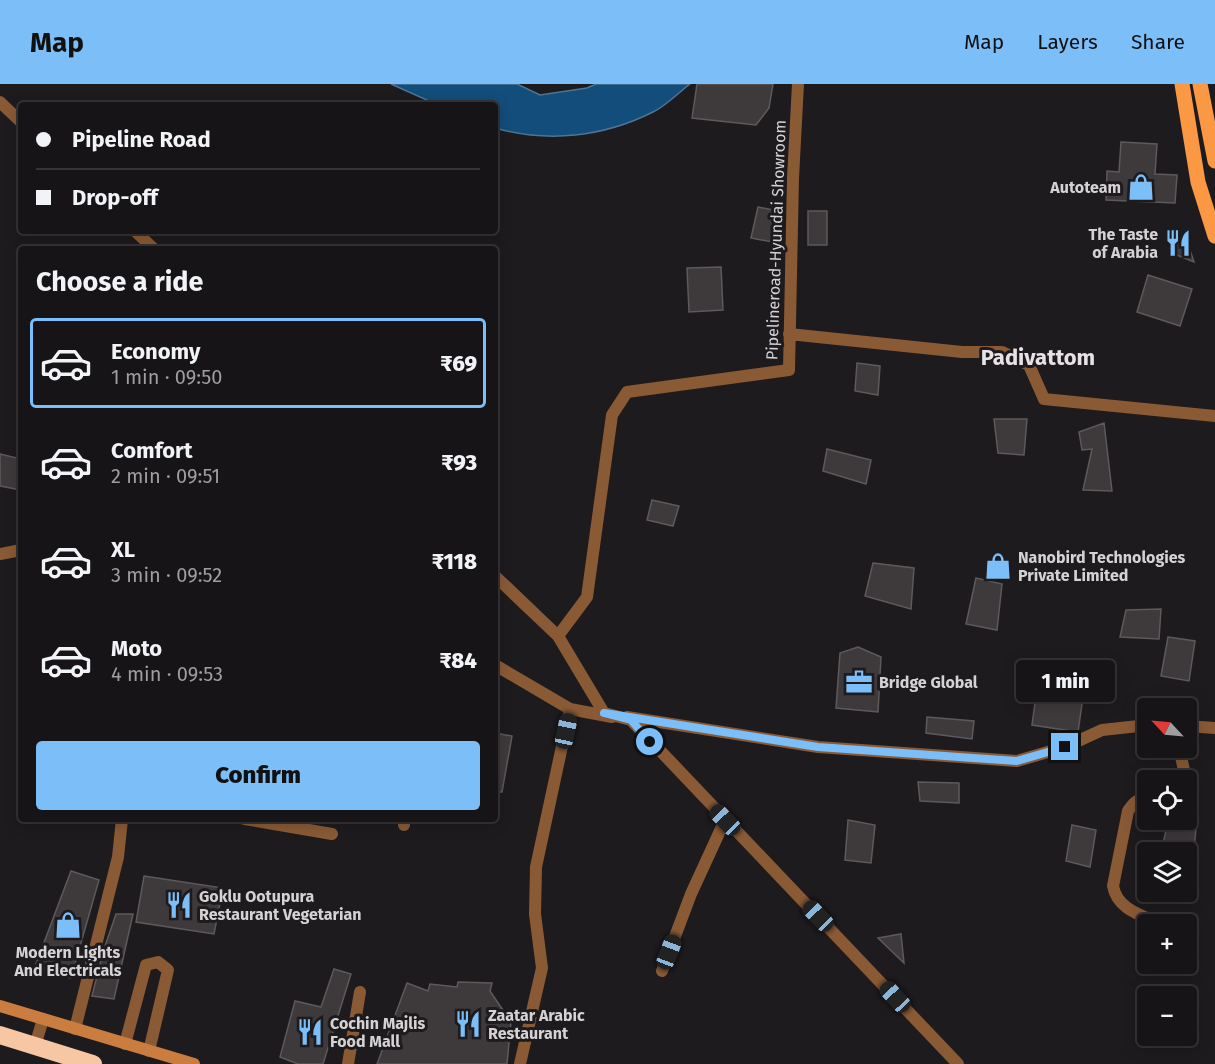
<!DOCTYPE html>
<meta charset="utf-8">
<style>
body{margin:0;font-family:"Fira Sans",sans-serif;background:#232123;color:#f1f3f6;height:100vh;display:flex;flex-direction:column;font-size:22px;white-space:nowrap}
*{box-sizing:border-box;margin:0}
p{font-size:20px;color:#9e9ea1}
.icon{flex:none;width:33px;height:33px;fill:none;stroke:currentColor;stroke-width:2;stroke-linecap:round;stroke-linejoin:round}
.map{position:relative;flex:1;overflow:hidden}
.panel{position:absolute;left:18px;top:162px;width:480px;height:576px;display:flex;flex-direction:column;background:#161416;border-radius:6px;box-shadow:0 3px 15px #0003,0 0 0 2px #353335}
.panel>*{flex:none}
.top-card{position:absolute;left:18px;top:18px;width:480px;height:132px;border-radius:6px;box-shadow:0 3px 15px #0003,0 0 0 2px #353335;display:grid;align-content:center;height:132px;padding:0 18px;background:#161416}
.needle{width:39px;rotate:296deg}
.buttons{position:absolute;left:1137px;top:614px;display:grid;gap:12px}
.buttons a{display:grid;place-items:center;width:60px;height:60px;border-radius:6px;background:#161416;box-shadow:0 3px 15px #0003,0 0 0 2px #353335;font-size:30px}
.end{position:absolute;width:27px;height:27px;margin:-14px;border:8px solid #7bbef8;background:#111;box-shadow:0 0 0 3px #111}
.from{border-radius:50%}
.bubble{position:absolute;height:42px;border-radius:6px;background:#161416;box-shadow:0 3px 15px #0003,0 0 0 2px #353335;font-size:20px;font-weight:800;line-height:42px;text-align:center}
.car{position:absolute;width:18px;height:36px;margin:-18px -9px;border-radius:8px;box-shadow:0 0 4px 2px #0007;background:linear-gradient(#222 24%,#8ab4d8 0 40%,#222 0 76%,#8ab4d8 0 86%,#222 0)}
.top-card b{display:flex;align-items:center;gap:21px;height:57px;font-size:22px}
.top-card b+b{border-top:2px solid #353335}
.top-card i{width:15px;height:15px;background:#f1f3f6}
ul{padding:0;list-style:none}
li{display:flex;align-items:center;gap:18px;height:90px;margin:0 12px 9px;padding:0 6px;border:3px solid transparent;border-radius:6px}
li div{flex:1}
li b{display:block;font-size:22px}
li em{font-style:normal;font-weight:800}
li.selected{border-color:#7bbef8}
li>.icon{width:54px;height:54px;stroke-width:1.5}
h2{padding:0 18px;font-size:27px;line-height:72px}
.action{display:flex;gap:12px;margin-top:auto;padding:12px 18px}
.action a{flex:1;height:69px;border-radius:6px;background:#7bbef8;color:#111;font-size:24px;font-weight:800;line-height:69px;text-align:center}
header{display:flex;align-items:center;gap:36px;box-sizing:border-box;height:84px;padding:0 30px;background:#7bbef8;color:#111}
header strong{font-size:28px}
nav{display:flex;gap:33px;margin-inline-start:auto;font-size:21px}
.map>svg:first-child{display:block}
.water{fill:#124d7b;stroke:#4c7596;stroke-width:1.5}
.building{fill:#3e393b;stroke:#5e595b;stroke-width:1.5}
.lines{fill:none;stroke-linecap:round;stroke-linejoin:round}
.street{stroke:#8a5a35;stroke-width:12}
.secondary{stroke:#ca7d3e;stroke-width:12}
.primary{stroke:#fb9843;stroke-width:15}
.highway{stroke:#f7c7a4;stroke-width:18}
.route{stroke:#7bbef8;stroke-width:8}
.labels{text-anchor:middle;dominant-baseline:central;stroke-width:6;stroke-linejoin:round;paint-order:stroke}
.poi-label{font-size:16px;font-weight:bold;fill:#d5d2d4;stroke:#1e1b1e;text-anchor:start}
.street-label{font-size:16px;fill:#d5d2d4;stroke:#1e1b1e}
.district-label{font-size:22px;font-weight:bold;fill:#e7e2e6;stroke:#1e1b1e}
</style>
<header>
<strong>Map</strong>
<nav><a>Map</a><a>Layers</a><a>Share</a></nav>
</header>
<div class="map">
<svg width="1215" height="980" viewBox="0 0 1215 980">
<rect width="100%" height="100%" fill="#1e1b1e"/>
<path class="water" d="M391,0h126l23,11 47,-7 9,-4h94c-12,9 -24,22 -37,28 -50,25 -105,31 -158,16v-23h-57z"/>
<path class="building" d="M697,0h76l-4,24 -13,17 -64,-7z
M1121,58l36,2 -2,30 22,1 -2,28 -69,-3 1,-29 12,1z
M758,123l26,5 -6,31 -27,-5z
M808,127h19v34h-19z
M1185,151l9,27 -20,-8 -6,-13z
M721,183l2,43 -34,2 -2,-44z
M1148,191l44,14 -12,37 -43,-14z
M857,279l23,3 -2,29 -23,-4z
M994,335h33l-3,36 -26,-2z
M1104,339l8,68 -29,-1 9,-41 -10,1 -3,-18z
M827,365l44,11 -5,24 -43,-13z
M0,370l21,5v31l-21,-4z
M652,416l27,6 -6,20 -26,-6z
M873,479l41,5 -3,41 -46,-13z
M976,494l26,6 -5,46 -31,-6z
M1161,525l-2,30 -39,-2 6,-27z
M1168,553l27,4 -6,40 -28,-5z
M858,563l23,10 -3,55 -42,-4 4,-55z
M1037,604l46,9 -5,35 -46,-7z
M927,633l47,4 -2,18 -46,-6z
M495,649l17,3 -10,56h-7z
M918,698l41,1v20l-39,-2z
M848,736l27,5 -4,38 -26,-3z
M1168,738l28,6 -2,24h-33z
M1072,741l24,5 -6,37 -24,-6z
M71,787l28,9 -28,98 -37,-9z
M144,792l79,12 -9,46 -78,-12z
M116,830h17l-19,85 -22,-3 11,-44z
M901,850l3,29 -26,-25z
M334,885l17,5 -28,90h-25l-18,-7 15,-56 26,6z
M458,898l34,1 -2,8 21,31 -4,42h-130l30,-81 21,8 2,-7 27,3z"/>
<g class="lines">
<path class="street" d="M0,18l21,20
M135,147l19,18
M789,250l173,18h40l27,13 15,34 171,17
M0,470l21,-4
M495,492l63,60 46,77 27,7 327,344
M558,552l29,-39 25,-182 15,-23 162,-22 4,-192 5,-94
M495,581l75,44 42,8
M627,633l191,30 199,14 48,-14 37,-17 46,-5
M1186,642l29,2
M1179,663l7,33
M1148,714c-10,0 -15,5 -20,13l-15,75c4,23 28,29 48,38
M245,735l87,15
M404,741v-6
M662,887l29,-77 34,-74
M75,945l43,-172 4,-38
M125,960l21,-79 12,-3 10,8 -19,81
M35,962l8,-27
M348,980l12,-72
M520,980l22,-96 -7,-54 1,-47 34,-158"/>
<path class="secondary" d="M0,922l194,58"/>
<path class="primary" d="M1182,0l16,98 17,54
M1200,0l15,77"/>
<path class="highway" d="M0,951l93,29"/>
</g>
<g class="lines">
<path class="route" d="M650,658l-19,-22 -27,-7 214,34 155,11 44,3 48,-14"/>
</g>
<defs>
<symbol id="shop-bare" viewBox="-9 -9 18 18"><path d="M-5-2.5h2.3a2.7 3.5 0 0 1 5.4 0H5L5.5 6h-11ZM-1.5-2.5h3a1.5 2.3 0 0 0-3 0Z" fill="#7bbef8" stroke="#1e1b1e" stroke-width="2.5" paint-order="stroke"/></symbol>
<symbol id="restaurant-bare" viewBox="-9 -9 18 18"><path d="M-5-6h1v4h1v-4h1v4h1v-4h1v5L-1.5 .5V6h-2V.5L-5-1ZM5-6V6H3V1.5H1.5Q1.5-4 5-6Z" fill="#7bbef8" stroke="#1e1b1e" stroke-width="2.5" paint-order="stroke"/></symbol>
<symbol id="office-bare" viewBox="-9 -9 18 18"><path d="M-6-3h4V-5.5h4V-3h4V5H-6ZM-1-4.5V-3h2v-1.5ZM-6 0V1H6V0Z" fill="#7bbef8" stroke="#1e1b1e" stroke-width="2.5" paint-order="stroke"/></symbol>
</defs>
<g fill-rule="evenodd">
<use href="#shop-bare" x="1122" y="84" width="38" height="38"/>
<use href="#restaurant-bare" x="1159" y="140" width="38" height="38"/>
<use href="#shop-bare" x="979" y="463" width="38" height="38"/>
<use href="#office-bare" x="840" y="579" width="38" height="38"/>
<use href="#restaurant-bare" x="160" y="802" width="38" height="38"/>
<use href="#shop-bare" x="49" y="822" width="38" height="38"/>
<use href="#restaurant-bare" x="449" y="921" width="38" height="38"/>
<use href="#restaurant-bare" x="291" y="929" width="38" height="38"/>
</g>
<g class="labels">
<g class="poi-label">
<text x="1121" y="103" text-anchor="end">Autoteam</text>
<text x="1158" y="150" text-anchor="end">The Taste<tspan x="1158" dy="18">of Arabia</tspan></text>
<text x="1018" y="473">Nanobird Technologies<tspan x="1018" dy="18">Private Limited</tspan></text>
<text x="879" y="598">Bridge Global</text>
<text x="199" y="812">Goklu Ootupura<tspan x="199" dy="18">Restaurant Vegetarian</tspan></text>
<text x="68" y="868" text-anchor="middle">Modern Lights<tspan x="68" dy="18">And Electricals</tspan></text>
<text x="488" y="931">Zaatar Arabic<tspan x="488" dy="18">Restaurant</tspan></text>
<text x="330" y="939">Cochin Majlis<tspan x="330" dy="18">Food Mall</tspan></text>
</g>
<g class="street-label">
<text transform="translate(776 156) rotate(-88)">Pipelineroad-Hyundai Showroom</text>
</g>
<g class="district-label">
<text x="1038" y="273">Padivattom</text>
</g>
</g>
</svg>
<div class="buttons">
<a><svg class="needle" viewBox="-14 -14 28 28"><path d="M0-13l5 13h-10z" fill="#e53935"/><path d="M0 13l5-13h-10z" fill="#9e9ea1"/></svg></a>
<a><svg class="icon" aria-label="locate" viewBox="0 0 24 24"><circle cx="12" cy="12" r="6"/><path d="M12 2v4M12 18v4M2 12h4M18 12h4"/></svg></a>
<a><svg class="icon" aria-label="layers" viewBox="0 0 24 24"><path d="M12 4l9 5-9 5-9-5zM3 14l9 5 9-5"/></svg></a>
<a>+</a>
<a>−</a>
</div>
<i class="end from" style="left:650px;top:658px"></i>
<i class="end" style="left:1065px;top:663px"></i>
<div class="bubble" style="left:1016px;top:576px;width:99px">1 min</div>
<i class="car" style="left:566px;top:647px;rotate:12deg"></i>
<i class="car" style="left:725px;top:736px;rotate:316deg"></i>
<i class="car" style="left:818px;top:832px;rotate:316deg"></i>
<i class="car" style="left:669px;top:868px;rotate:21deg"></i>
<i class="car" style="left:895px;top:913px;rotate:317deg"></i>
<div class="top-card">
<b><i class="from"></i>Pipeline Road</b>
<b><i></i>Drop-off</b>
</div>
<section class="panel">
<h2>Choose a ride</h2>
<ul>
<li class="selected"><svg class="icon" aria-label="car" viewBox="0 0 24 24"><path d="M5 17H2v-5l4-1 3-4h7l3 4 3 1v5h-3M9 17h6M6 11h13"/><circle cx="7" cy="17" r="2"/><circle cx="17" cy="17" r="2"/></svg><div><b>Economy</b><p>1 min · 09:50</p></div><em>₹69</em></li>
<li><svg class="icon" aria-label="car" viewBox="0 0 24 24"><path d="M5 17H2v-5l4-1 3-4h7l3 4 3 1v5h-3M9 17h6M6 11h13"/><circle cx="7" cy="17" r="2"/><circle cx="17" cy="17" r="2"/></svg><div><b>Comfort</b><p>2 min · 09:51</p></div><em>₹93</em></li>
<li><svg class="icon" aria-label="car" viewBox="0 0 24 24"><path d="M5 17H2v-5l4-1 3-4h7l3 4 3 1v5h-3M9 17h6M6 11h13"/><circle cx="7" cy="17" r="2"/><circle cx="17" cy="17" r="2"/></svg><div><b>XL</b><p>3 min · 09:52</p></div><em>₹118</em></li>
<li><svg class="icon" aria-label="car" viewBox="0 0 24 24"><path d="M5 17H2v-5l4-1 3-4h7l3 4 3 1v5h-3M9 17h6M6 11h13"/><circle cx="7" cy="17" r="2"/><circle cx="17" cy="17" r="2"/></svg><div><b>Moto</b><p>4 min · 09:53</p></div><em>₹84</em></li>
</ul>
<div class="action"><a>Confirm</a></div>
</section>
</div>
